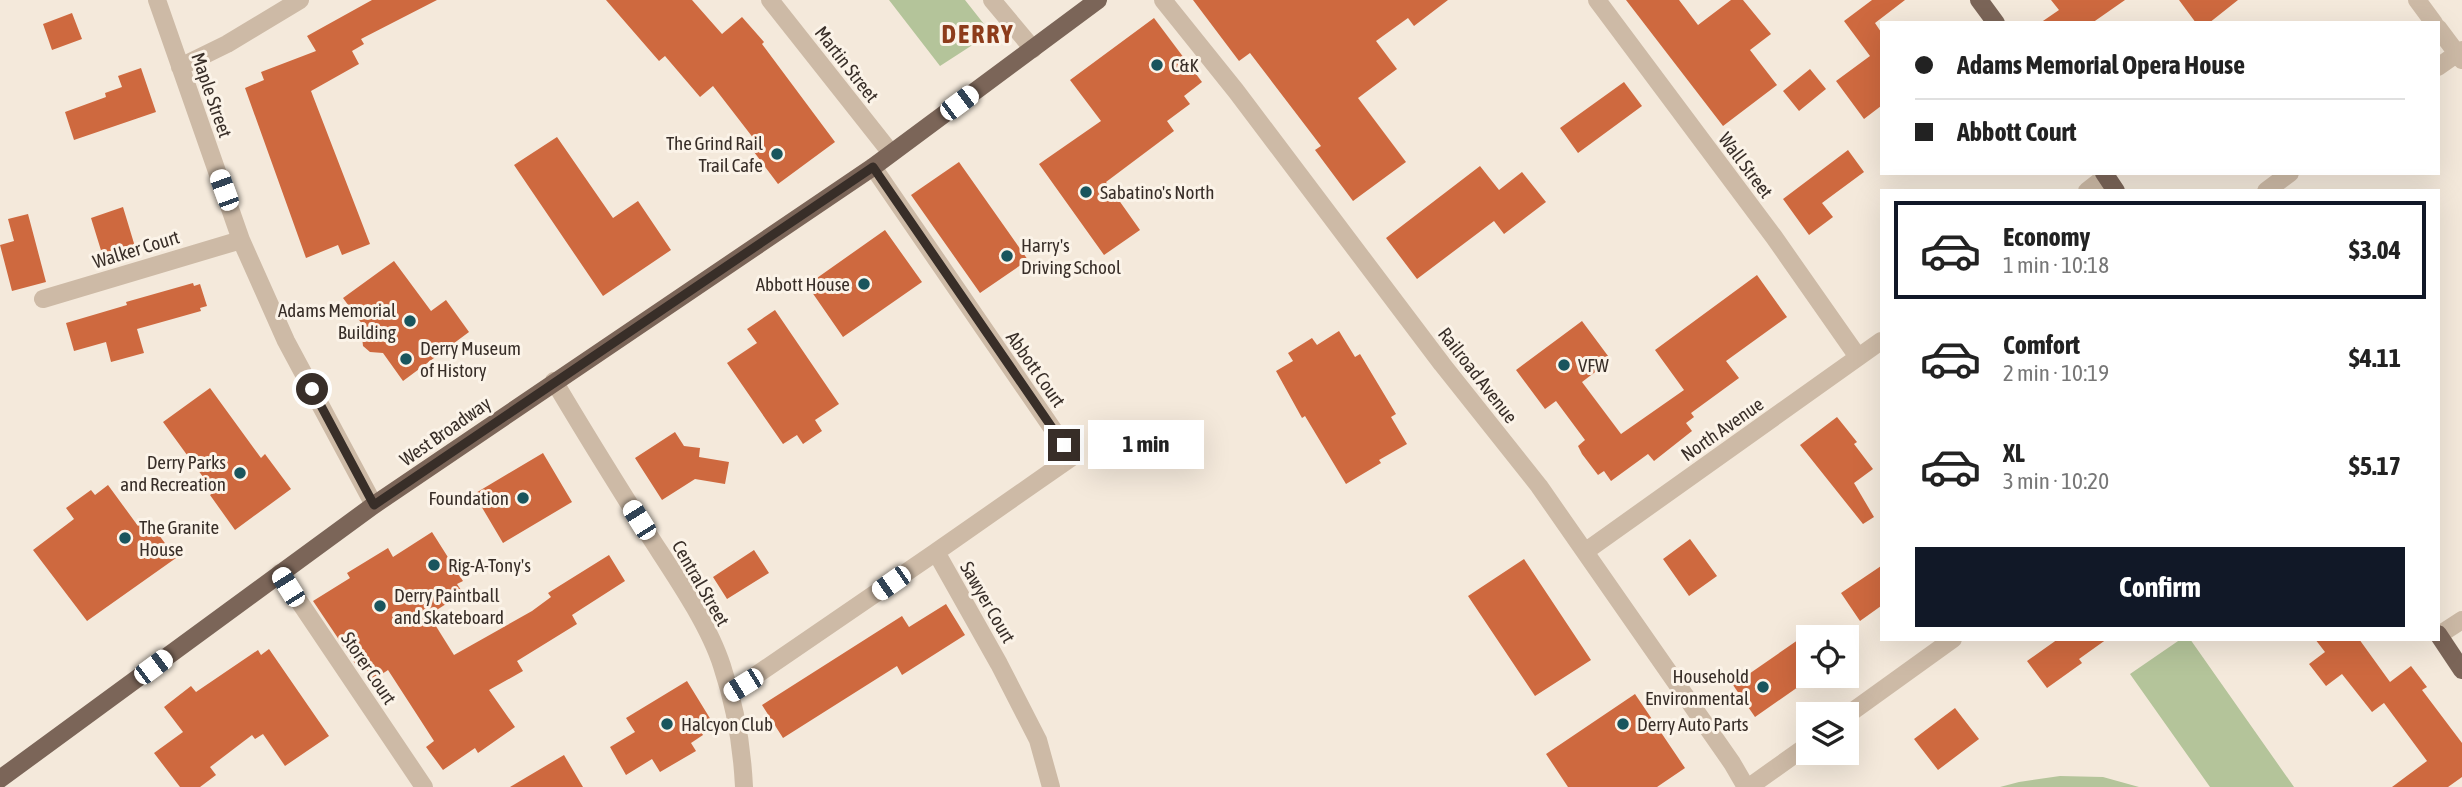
<!DOCTYPE html>
<meta charset="utf-8">
<style>
body{margin:0;font-family:"Asap Condensed",sans-serif;background:#f6f6f6;color:#222;height:100vh;display:flex;flex-direction:column;font-size:26px;white-space:nowrap}
*{box-sizing:border-box;margin:0}
p{font-size:23px;color:#767676}
.icon{flex:none;width:38px;height:38px;fill:none;stroke:currentColor;stroke-width:2;stroke-linecap:round;stroke-linejoin:round}
.map{position:relative;flex:1;overflow:hidden}
.side{position:absolute;left:1880px;top:189px;width:560px;height:452px;display:flex;flex-direction:column;background:#fff;border-radius:0px;box-shadow:0 7px 28px #0002}
.side>*{flex:none}
.hud{position:absolute;left:1880px;top:21px;width:560px;height:154px;border-radius:0px;box-shadow:0 7px 28px #0002;display:grid;align-content:center;height:154px;padding:0 35px;background:#fff}
.controls{position:absolute;left:1796px;top:625px;display:grid;gap:14px}
.controls a{display:grid;place-items:center;width:63px;height:63px;border-radius:0px;background:#fff;box-shadow:0 7px 28px #0002;font-size:35px}
.end{position:absolute;width:32px;height:32px;margin:-16px;border:9px solid #382e28;background:#fff;box-shadow:0 0 0 4px #fff}
.from{border-radius:50%}
.bubble{position:absolute;height:49px;border-radius:0px;background:#fff;box-shadow:0 7px 28px #0002;font-size:23px;font-weight:700;line-height:49px;text-align:center}
.car{position:absolute;width:21px;height:42px;margin:-21px -10px;border-radius:9px;box-shadow:0 0 5px 2px #0007;background:linear-gradient(#fff 24%,#345 0 40%,#fff 0 76%,#345 0 86%,#fff 0)}
.hud b{display:flex;align-items:center;gap:24px;height:66px;font-size:26px}
.hud b+b{border-top:2px solid #e0e0e0}
.hud i{width:18px;height:18px;background:#222}
ul{padding:12px 0 0;list-style:none}
li{display:flex;align-items:center;gap:21px;height:98px;margin:0 14px 10px;padding:0 21px;border:4px solid transparent;border-radius:0px}
li div{flex:1}
li b{display:block;font-size:26px}
li em{font-style:normal;font-weight:700}
li.active{border-color:#111827}
li>.icon{width:63px;height:63px;stroke-width:1.5}
.button{display:flex;gap:14px;margin-top:auto;padding:14px 35px}
.button a{flex:1;height:80px;border-radius:0px;background:#111827;color:#fff;font-size:28px;font-weight:700;line-height:80px;text-align:center}
.map>svg:first-child{display:block}
.green{fill:#b4c49a}
.building{fill:#ce693f}
.lines{fill:none;stroke-linecap:round;stroke-linejoin:round}
.minor{stroke:#cdbaa6;stroke-width:18}
.tertiary{stroke:#cdbaa6;stroke-width:18}
.primary{stroke:#7b6558;stroke-width:18}
.route{stroke:#382e28;stroke-width:9}
.poi-dot{fill:#1a555d;stroke:#fbf3e8;stroke-width:2.5}
.labels{text-anchor:middle;dominant-baseline:central;stroke-width:6;stroke-linejoin:round;paint-order:stroke}
.street-label{font-size:19px;fill:#382e28;stroke:#fbf3e8}
.poi-label{font-size:19px;fill:#382e28;stroke:#fbf3e8;text-anchor:start}
.district-label{font-size:26px;font-weight:bold;letter-spacing:2px;fill:#8d3c1b;stroke:#fbf3e8}
</style>
<div class="map">
<svg width="2462" height="787" viewBox="0 0 2462 787">
<rect width="100%" height="100%" fill="#f4e9db"/>
<path class="green" d="M889,0h76l26,33 -51,33z
M2181,639h9l104,148h-84l-80,-113z
M2060,776l43,1 36,10h-139l19,-5z"/>
<path class="building" d="M372,0h65l-76,39 3,5 -12,7 7,13 -48,27 59,153 -28,11 -4,-10 -32,13 -61,-170 19,-8 -3,-8 55,-21 -9,-15z
M606,0h86l30,34 20,-17 22,25 -2,2 73,98 -57,42 -30,-40 6,-5 -41,-53 -13,11 -35,-41 -6,5z
M1193,0h255l-34,26 -6,-8 -32,23 21,28 -39,29 48,64 -53,39 -38,-51 6,-4 -71,-93 -11,8z
M1626,0h53l19,25 33,-25h12l28,34 -21,16 27,35 -54,41z
M1872,0h33l-30,23 6,9v74l-17,13 -28,-38 34,-25 -26,-35z
M2051,0h74l-33,23h-52l19,-13z
M2179,0h59l-29,23h-13z
M72,13l10,26 -30,11 -9,-26z
M1154,18l48,64 -18,14 6,8 -23,17 7,10 -68,51 34,48 -36,25 -65,-91 62,-43 -31,-41z
M141,68l15,44 -82,28 -9,-28 41,-15 -1,-4 17,-6 -4,-11z
M1810,69l16,20 -27,22 -16,-20z
M1624,82l18,24 -64,47 -18,-25z
M557,137l56,81 25,-17 33,49 -68,46 -89,-131z
M1848,150l16,22 -42,31 11,14 -24,18 -26,-36z
M959,162l69,98 -48,33 -69,-98z
M1480,166l19,24 23,-18 24,30 -42,32 -10,-13 -77,58 -31,-41z
M123,207l13,43 -32,10 -13,-42z
M28,214l18,68 -34,9 -12,-46 14,-4 -6,-22z
M885,230l37,52 -79,55 -36,-52z
M394,261l37,50 15,-11 23,32 -66,49 -20,-28 -13,-1 -7,-6 -1,-9 3,-9 -22,-30z
M1757,275l30,42 -61,44 13,17 -48,35 3,4 -8,6 6,8 -38,30 -6,-7 -37,27 -7,-10 -6,4 -16,-21 -4,-8 7,-6 -29,-39 -11,8 -29,-39 66,-49 29,39 -29,22 39,52 63,-44 -29,-40z
M193,283l1,3 6,-2 7,22 -7,2 1,3 -64,18 7,24 -33,9 -5,-20 -32,9 -8,-28 61,-18 -1,-3z
M775,310l64,94 -24,16 7,11 -19,13 -6,-9 -14,9 -56,-81 30,-20 -10,-14z
M1339,331l16,26 5,-3 36,60 -5,3 16,27 -28,16 2,3 -35,21 -41,-68 -3,2 -26,-47 17,-10 -5,-8 24,-15 5,7z
M210,388l51,70 4,-4 26,35 -56,41 -25,-35 4,-3 -51,-70z
M1837,417l20,25 -3,2 19,25 -19,14 20,34 -11,7 -63,-79z
M675,432l9,14 16,2 -1,9 30,5 -4,22 -30,-5 -33,21 -27,-42z
M543,453l29,49 -69,41 -29,-49z
M108,485l30,41 9,-7 29,39 -89,63 -54,-71 41,-31 -8,-11 25,-18 4,5z
M432,532l31,49 -6,3 6,9 -34,22 25,40 78,-44 19,-14 -3,-4 61,-38 16,26 -53,34 5,9 -60,37 6,10 -34,19 26,37 -37,26 -3,-5 -32,22 -17,-23 8,-6 -46,-71 -15,10 -10,-15 -5,3 -45,-67 37,-23 -3,-5 41,-25 5,9z
M1690,539l27,37 -28,20 -26,-37z
M754,550l15,23 -42,26 -14,-22z
M1524,559l67,101 -56,36 -67,-100z
M1881,566v40l-21,15 -19,-28z
M946,604l19,31 -63,40 -5,-9 -114,72 -21,-33 140,-89 7,11z
M1808,633v47l-53,37 -22,-32z
M2058,639h49l-28,20 3,4 -35,25 -20,-27z
M2315,639h44l31,43 21,-16 16,21 -5,3 40,53v34l-14,10h-56l35,-26 -43,-58 -12,9 -30,-38 -16,12 -17,-22 16,-12z
M269,649l60,87 -44,30 -22,-32 -8,5 -3,-4 -42,32 6,8 -16,12h-20l-26,-34 29,-21 -19,-25 27,-21 5,6 62,-42 3,5z
M687,681l24,39 -12,8 4,7 -12,8 5,8 -36,21 -8,-13 -26,16 -16,-28 25,-15 -9,-14z
M1635,694l50,74 -28,19h-89l-22,-33z
M1955,708l24,31 -41,31 -24,-31z
M564,755l19,32h-73z"/>
<g class="lines">
<path class="minor" d="M157,0l84,240 45,101 88,164
M770,0l121,153
M992,0l41,49
M1163,0l73,91 206,273 97,122 193,277 14,24
M1597,0l177,237 84,120
M2417,0l17,23
M2438,28l24,32
M180,67l47,-23 73,-44
M2438,67l24,-17
M873,167l199,290 -136,95
M2087,191l19,-15
M2266,191l24,-18
M43,299l198,-59
M554,381c32,54 65,107 98,159 24,37 57,85 70,126 13,39 20,80 22,121
M1586,551l295,-210
M280,573l144,214
M2439,635l23,-15
M730,693l206,-141 63,112 39,76 13,47"/>
<path class="tertiary" d="M1846,716l107,-77
M1749,787l59,-42"/>
<path class="primary" d="M1979,0l17,23
M2104,173l12,18
M2438,634l24,36
M0,779l374,-274 499,-338 225,-167"/>
</g>
<g class="lines">
<path class="route" d="M312,389l62,116 499,-338 191,278"/>
</g>
<g class="poi-dot">
<circle cx="1157" cy="65" r="7"/>
<circle cx="777" cy="154" r="7"/>
<circle cx="1086" cy="192" r="7"/>
<circle cx="1007" cy="256" r="7"/>
<circle cx="864" cy="284" r="7"/>
<circle cx="410" cy="321" r="7"/>
<circle cx="406" cy="359" r="7"/>
<circle cx="1564" cy="365" r="7"/>
<circle cx="240" cy="473" r="7"/>
<circle cx="523" cy="498" r="7"/>
<circle cx="125" cy="538" r="7"/>
<circle cx="434" cy="565" r="7"/>
<circle cx="380" cy="606" r="7"/>
<circle cx="1763" cy="687" r="7"/>
<circle cx="667" cy="724" r="7"/>
<circle cx="1623" cy="724" r="7"/>
</g>
<g class="labels">
<g class="street-label">
<text transform="translate(847 64) rotate(52)">Martin Street</text>
<text transform="translate(212 95) rotate(71)">Maple Street</text>
<text transform="translate(1746 165) rotate(53)">Wall Street</text>
<text transform="translate(136 249) rotate(-17)">Walker Court</text>
<text transform="translate(1036 369) rotate(55)">Abbott Court</text>
<text transform="translate(1478 375) rotate(52)">Railroad Avenue</text>
<text transform="translate(1722 429) rotate(-35)">North Avenue</text>
<text transform="translate(445 431) rotate(-35)">West Broadway</text>
<text transform="translate(701 583) rotate(60)">Central Street</text>
<text transform="translate(988 602) rotate(60)">Sawyer Court</text>
<text transform="translate(369 668) rotate(56)">Storer Court</text>
</g>
<g class="poi-label">
<text x="1171" y="65">C&amp;K</text>
<text x="763" y="143" text-anchor="end">The Grind Rail<tspan x="763" dy="22">Trail Cafe</tspan></text>
<text x="1100" y="192">Sabatino's North</text>
<text x="1021" y="245">Harry's<tspan x="1021" dy="22">Driving School</tspan></text>
<text x="850" y="284" text-anchor="end">Abbott House</text>
<text x="396" y="310" text-anchor="end">Adams Memorial<tspan x="396" dy="22">Building</tspan></text>
<text x="420" y="348">Derry Museum<tspan x="420" dy="22">of History</tspan></text>
<text x="1578" y="365">VFW</text>
<text x="226" y="462" text-anchor="end">Derry Parks<tspan x="226" dy="22">and Recreation</tspan></text>
<text x="509" y="498" text-anchor="end">Foundation</text>
<text x="139" y="527">The Granite<tspan x="139" dy="22">House</tspan></text>
<text x="448" y="565">Rig-A-Tony's</text>
<text x="394" y="595">Derry Paintball<tspan x="394" dy="22">and Skateboard</tspan></text>
<text x="1749" y="676" text-anchor="end">Household<tspan x="1749" dy="22">Environmental</tspan></text>
<text x="681" y="724">Halcyon Club</text>
<text x="1637" y="724">Derry Auto Parts</text>
</g>
<g class="district-label">
<text x="978" y="34">DERRY</text>
</g>
</g>
</svg>
<div class="controls">
<a><svg class="icon" aria-label="locate" viewBox="0 0 24 24"><circle cx="12" cy="12" r="6"/><path d="M12 2v4M12 18v4M2 12h4M18 12h4"/></svg></a>
<a><svg class="icon" aria-label="layers" viewBox="0 0 24 24"><path d="M12 4l9 5-9 5-9-5zM3 14l9 5 9-5"/></svg></a>
</div>
<i class="end from" style="left:312px;top:389px"></i>
<i class="end" style="left:1064px;top:445px"></i>
<div class="bubble" style="left:1088px;top:420px;width:116px">1 min</div>
<i class="car" style="left:959px;top:103px;rotate:53deg"></i>
<i class="car" style="left:224px;top:190px;rotate:340deg"></i>
<i class="car" style="left:639px;top:520px;rotate:328deg"></i>
<i class="car" style="left:891px;top:583px;rotate:235deg"></i>
<i class="car" style="left:288px;top:587px;rotate:328deg"></i>
<i class="car" style="left:153px;top:667px;rotate:53deg"></i>
<i class="car" style="left:743px;top:685px;rotate:238deg"></i>
<div class="hud">
<b><i class="from"></i>Adams Memorial Opera House</b>
<b><i></i>Abbott Court</b>
</div>
<section class="side">
<ul>
<li class="active"><svg class="icon" aria-label="car" viewBox="0 0 24 24"><path d="M5 17H2v-5l4-1 3-4h7l3 4 3 1v5h-3M9 17h6M6 11h13"/><circle cx="7" cy="17" r="2"/><circle cx="17" cy="17" r="2"/></svg><div><b>Economy</b><p>1 min · 10:18</p></div><em>$3.04</em></li>
<li><svg class="icon" aria-label="car" viewBox="0 0 24 24"><path d="M5 17H2v-5l4-1 3-4h7l3 4 3 1v5h-3M9 17h6M6 11h13"/><circle cx="7" cy="17" r="2"/><circle cx="17" cy="17" r="2"/></svg><div><b>Comfort</b><p>2 min · 10:19</p></div><em>$4.11</em></li>
<li><svg class="icon" aria-label="car" viewBox="0 0 24 24"><path d="M5 17H2v-5l4-1 3-4h7l3 4 3 1v5h-3M9 17h6M6 11h13"/><circle cx="7" cy="17" r="2"/><circle cx="17" cy="17" r="2"/></svg><div><b>XL</b><p>3 min · 10:20</p></div><em>$5.17</em></li>
</ul>
<div class="button"><a>Confirm</a></div>
</section>
</div>
